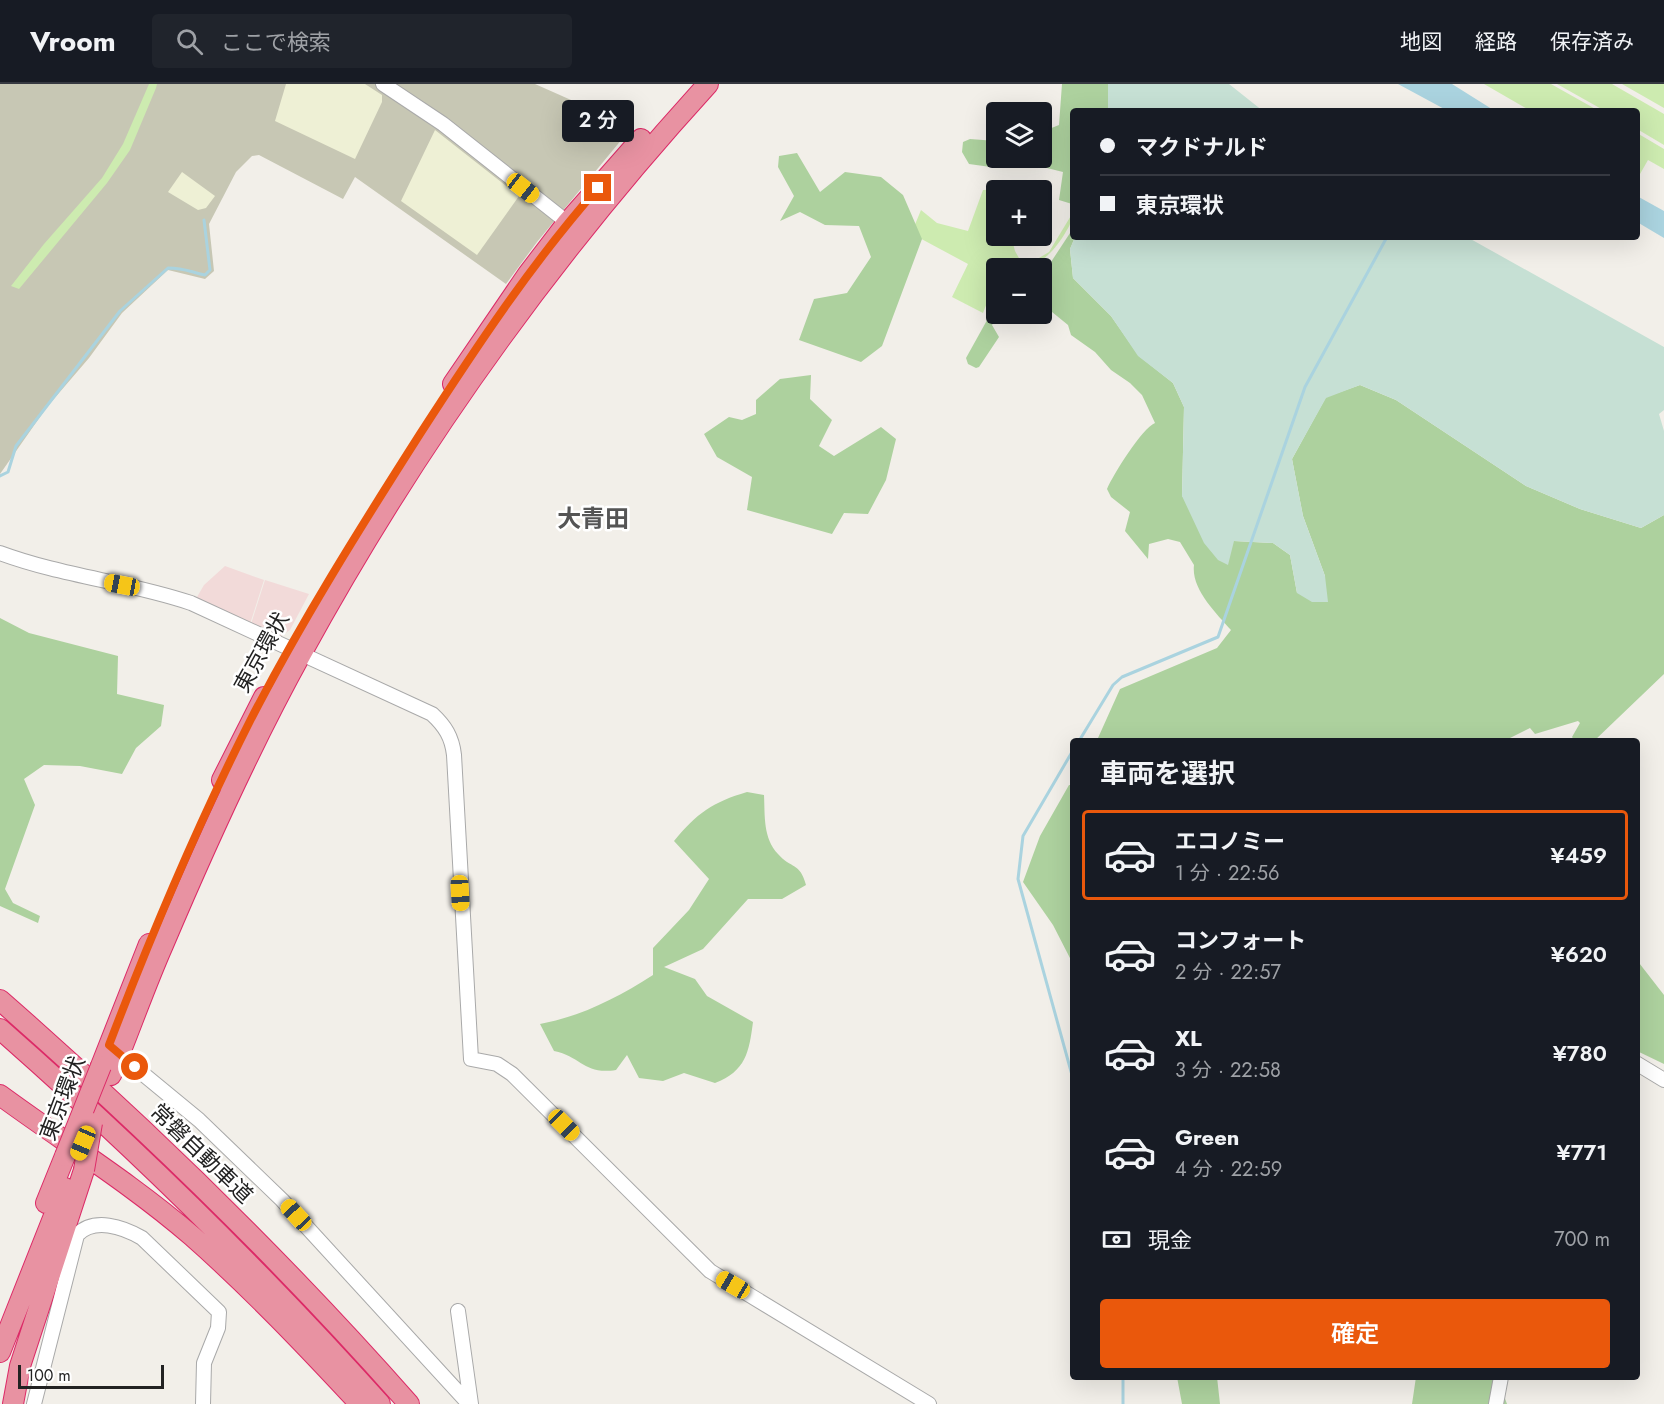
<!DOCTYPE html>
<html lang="ja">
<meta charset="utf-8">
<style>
body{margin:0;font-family:Jost,"Noto Sans JP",sans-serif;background:#20242c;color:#f1f3f6;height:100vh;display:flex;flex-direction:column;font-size:22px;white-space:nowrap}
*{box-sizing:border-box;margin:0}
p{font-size:20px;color:#9ea1a6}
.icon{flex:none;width:33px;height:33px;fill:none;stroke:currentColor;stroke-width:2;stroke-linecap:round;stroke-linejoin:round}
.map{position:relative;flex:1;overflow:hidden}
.sheet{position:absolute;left:1070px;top:654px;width:570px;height:642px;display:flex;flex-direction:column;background:#171b24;border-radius:6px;box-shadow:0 6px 24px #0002}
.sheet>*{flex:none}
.top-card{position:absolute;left:1070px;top:24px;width:570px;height:132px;border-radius:6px;box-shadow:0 6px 24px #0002;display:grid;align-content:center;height:132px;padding:0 30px;background:#171b24}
.buttons{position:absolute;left:986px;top:18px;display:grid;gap:12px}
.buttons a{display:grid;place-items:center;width:66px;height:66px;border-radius:6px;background:#171b24;box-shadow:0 6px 24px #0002;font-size:30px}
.scale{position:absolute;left:18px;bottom:15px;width:146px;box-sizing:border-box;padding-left:6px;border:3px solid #222;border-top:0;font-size:16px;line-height:21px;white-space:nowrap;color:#222;-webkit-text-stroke:4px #fff;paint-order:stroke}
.end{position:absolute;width:27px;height:27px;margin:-14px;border:8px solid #ea580c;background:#fff;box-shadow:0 0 0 3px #fff}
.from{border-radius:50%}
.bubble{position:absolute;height:42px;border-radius:6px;background:#171b24;box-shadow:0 6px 24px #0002;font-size:20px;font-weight:600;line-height:42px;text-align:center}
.car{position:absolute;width:18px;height:36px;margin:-18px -9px;border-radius:8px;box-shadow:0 0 4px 2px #0007;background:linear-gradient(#f5c518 24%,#345 0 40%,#f5c518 0 76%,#345 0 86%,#f5c518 0)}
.top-card b{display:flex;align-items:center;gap:21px;height:57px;font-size:22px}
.top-card b+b{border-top:2px solid #363941}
.top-card i{width:15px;height:15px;background:#f1f3f6}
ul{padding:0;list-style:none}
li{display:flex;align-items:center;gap:18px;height:90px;margin:0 12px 9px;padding:0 18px;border:3px solid transparent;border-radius:6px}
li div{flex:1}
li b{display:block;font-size:22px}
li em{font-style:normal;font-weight:600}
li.selected{border-color:#ea580c}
li>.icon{width:54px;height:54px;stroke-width:1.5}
h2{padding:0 30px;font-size:27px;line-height:72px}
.pay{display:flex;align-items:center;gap:15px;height:66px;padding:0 30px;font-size:22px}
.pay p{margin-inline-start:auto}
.primary-button{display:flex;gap:12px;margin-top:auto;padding:12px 30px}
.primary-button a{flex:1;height:69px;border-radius:6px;background:#ea580c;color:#fff;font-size:24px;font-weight:600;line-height:69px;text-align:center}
header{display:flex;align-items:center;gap:36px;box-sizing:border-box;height:84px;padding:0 30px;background:#171b24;border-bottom:2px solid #363941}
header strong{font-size:28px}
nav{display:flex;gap:33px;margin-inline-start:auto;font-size:21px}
.search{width:420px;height:54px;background:#20242c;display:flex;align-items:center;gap:15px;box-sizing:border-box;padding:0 21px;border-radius:6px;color:#9ea1a6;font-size:22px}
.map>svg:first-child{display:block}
.commercial{fill:#f2dad9}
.construction{fill:#c7c7b4}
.farmland{fill:#eef0d5}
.grass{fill:#cdebb0}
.forest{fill:#add19e}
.wetland{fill:#c6e0d4}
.water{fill:#aad3df}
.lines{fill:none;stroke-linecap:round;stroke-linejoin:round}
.stream{stroke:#aad3df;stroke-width:3}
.minor-casing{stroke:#a9a9a9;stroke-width:16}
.highway-casing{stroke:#dc2a67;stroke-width:22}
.minor{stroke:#fff;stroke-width:14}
.highway{stroke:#e892a2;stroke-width:20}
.highway-bridge-casing{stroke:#dc2a67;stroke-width:22;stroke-linecap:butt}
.highway-bridge{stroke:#e892a2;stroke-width:20}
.route{stroke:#ea580c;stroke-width:8}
.labels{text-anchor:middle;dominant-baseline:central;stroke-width:5;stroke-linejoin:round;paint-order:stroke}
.street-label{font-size:22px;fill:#222;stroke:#fff}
.neighbourhood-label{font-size:24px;font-weight:bold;fill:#555;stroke:#fff}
</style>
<header>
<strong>Vroom</strong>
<div class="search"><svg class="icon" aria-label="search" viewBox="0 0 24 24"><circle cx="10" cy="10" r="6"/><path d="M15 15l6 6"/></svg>ここで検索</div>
<nav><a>地図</a><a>経路</a><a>保存済み</a></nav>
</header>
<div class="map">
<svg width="1664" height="1320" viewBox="0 0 1664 1320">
<rect width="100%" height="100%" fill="#f2efe9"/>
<path class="commercial" d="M225,482l39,14 -14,44 -52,-24 -1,-3 7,-12z
M265,496l44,14 -19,36 -9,6 -30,-12z"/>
<path class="construction" d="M0,0h535l97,43 -95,115 -31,42 -151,-107 -12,22 -84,-44 -7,1 -16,16 -27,52 5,47 -9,8 -37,-9 -46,43 -33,45 -42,49 -47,67z"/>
<path class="farmland" d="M286,0h79l17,11v7l-27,57 -80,-38z
M435,46l84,66 -42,59 -76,-54z
M182,88l33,24 -9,12 -8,2 -30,-18z"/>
<path class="grass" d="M149,0h8l-1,4 -26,62 -23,33 -88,106 -8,-3 33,-42 58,-66 21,-34z
M1484,0h67l48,27h-68z
M1557,0h55l52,30v31l-27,-16 -1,-18h-31z
M1622,0h42v24z
M1637,49l27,16v20l-16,-9 -8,14 -3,-2z
M1009,105l6,1h-19v46h15l4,15 9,16 25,-15 23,-38c0,9 -4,14 -8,21 -20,31 -33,33 -68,33v21l-6,6 -7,18 -31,-16 16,-33 -54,-29v-8l7,-17 16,13 31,8 15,-41z"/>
<path class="forest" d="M1062,0h46v27h-36v93l-13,-4 4,-28 -24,-6 -41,2 -29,-4 -7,-12 1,-10 7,-3 26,2v17h45v-11l3,-1 5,-17 10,-4z
M797,69l23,39 25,-20 36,5 22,18 19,44 -40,107 -21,16 -62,-22 15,-41 33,-6 24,-36 -12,-31 -34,-1 -25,-13 -20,9 14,-25 -16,-29 1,-11z
M1072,146v7h3l-5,12 3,29 38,38 28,40 34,27 11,24 -2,89 52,45 39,2 17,12 7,38 28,-17 -22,-60 -11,-57 34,-62 34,-12 36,15 130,86 54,23 61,19 23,-13v159l-70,67h-19l-3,-4 8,-14 -2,-2 -43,13 -5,-6 -26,13h-405l-1,-3 22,-49 97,-41 14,-18c-15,-17 -40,-41 -37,-65l-14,-23 -12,-3 -19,5 -1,15 -23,-28 5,-19 -19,-15 -4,-8c6,-14 35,-61 48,-66l-13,-28 -12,-12 -19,-13 -16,-18 -24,-17 -3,-10 -27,-22 -2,-35 12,-6z
M996,210v20h3l-7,11 7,12 -20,30 -3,1 -8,-4 -2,-6 20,-36z
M811,291l-1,24 22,21 -13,26 15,10 47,-29 15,12 -10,41 -18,34 -24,-1 -12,21 -85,-24 5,-33 -35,-20 -13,-23 25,-17 13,3 14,-6v-14l24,-21z
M0,534l29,15 89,23 -1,38 47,11 -3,21 -25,22 -14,26 -42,-8 -36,-1 -20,14 11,26 -30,84 8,14 27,13 -2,7 -38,-17z
M1069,701h3v177l-19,-37 -30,-43 17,-46z
M747,708l17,3c1,21 -1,43 14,59 13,15 22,8 28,31l-24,14h-34l-45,50 -39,18 31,12 12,17 46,26c-4,30 -7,49 -38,61l-31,-10 -21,8 -24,-3 -12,-23 -11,15c-32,5 -34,-13 -62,-19l-14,-27c42,-8 77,-26 113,-49v-27l36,-38 20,-31 -35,-38c23,-28 39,-39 73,-49z
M1636,875l28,36v69l-27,-13z
M1177,1293h40l3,27h-38z
M1416,1293h86l1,16 4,11h-95z"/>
<path class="wetland" d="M1108,0h121l34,27h-155z
M1075,153h392l197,110v63l-5,4 5,17v84l-23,13 -61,-19 -54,-23 -130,-86 -36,-15 -34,13 -34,61 11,57 22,60 3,26h-16l-15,-9 -7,-38 -17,-12 -39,-2 -6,24 -10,-5 -14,-17 -22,-47 2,-89 -11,-24 -35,-27 -27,-40 -38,-38 -3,-29z"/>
<path class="water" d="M1398,0h54l43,27h-47z
M1637,112l27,15v27l-27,-16z"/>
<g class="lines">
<path class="stream" d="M0,392l8,-4 8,-26 104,-135 48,-43c17,0 22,4 37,7l5,-5 -6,-50
M1079,657l34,-56 9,-8 96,-40 87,-250 82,-150
M1072,668l-49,84 -5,43 54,196
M1123,1293v27"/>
<defs>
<path id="minor" d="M383,0l60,40 129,102
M0,469c62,23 129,29 191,50l241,111c13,12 20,23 22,41l17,304 26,5 15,10 198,197 219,133
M114,966l85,70 83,80 187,204
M1636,979l28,17
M458,1227l13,93
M34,1320l43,-169c17,-18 46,-8 65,3l77,74 -1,16 -14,35 -1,41
M1496,1320l5,-27"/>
<path id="highway" d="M453,300l75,-110 39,-51 74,-84
M222,696l42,-83
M0,916c145,127 282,260 409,404
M0,945c134,118 261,242 380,375
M101,982l48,-122
M111,991c18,-43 33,-87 52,-130 42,-99 86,-197 138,-291 112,-205 250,-398 407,-570
M0,1011c64,47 132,89 192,141 59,52 114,110 168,168
M46,1119l19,-47
M0,1268l65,-164
M13,1320l7,-38 64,-196"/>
</defs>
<use href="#minor" class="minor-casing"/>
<use href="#highway" class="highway-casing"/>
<use href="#minor" class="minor"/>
<use href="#highway" class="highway"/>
<defs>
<path id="highway-bridge" d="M65,1072l36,-90
M84,1086l8,-47"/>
</defs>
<use href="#highway-bridge" class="highway-bridge-casing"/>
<use href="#highway-bridge" class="highway-bridge"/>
</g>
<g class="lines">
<path class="route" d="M135,983l-26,-22c42,-110 88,-219 141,-324 51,-99 110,-193 170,-287 55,-85 111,-170 178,-246"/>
</g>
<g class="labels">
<g class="street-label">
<text transform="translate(261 568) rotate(-61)">東京環状</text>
<text transform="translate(62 1014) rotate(-69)">東京環状</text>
<text transform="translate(202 1069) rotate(44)">常磐自動車道</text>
</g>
<g class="neighbourhood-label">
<text x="593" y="434">大青田</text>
</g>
</g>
</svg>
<div class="buttons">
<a><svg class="icon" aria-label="layers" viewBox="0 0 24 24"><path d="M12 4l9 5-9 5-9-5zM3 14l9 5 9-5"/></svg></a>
<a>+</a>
<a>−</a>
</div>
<div class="scale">100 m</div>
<i class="end from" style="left:135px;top:983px"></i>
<i class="end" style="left:598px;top:104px"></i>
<div class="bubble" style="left:562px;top:16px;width:72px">2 分</div>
<i class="car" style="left:523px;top:104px;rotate:128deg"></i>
<i class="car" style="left:122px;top:501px;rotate:281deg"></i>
<i class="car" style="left:460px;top:809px;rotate:177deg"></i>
<i class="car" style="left:564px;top:1041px;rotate:135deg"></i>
<i class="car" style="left:83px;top:1059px;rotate:203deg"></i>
<i class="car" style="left:296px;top:1131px;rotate:317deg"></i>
<i class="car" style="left:733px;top:1201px;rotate:300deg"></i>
<div class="top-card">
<b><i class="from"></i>マクドナルド</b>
<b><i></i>東京環状</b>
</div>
<section class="sheet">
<h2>車両を選択</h2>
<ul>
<li class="selected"><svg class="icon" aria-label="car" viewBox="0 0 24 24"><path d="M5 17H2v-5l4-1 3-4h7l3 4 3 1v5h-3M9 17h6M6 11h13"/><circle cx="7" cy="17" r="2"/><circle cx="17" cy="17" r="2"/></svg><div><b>エコノミー</b><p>1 分 · 22:56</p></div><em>¥459</em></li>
<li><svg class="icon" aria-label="car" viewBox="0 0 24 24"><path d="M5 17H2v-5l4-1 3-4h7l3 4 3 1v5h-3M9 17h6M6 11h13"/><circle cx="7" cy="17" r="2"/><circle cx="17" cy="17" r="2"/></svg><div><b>コンフォート</b><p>2 分 · 22:57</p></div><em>¥620</em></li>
<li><svg class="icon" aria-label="car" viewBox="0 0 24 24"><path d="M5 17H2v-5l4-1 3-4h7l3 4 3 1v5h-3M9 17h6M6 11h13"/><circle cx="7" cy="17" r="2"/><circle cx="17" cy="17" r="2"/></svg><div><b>XL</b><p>3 分 · 22:58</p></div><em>¥780</em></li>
<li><svg class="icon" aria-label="car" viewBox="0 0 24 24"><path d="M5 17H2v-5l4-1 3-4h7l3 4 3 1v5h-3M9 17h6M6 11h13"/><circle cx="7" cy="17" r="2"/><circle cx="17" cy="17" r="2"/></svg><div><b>Green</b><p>4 分 · 22:59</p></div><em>¥771</em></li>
</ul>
<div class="pay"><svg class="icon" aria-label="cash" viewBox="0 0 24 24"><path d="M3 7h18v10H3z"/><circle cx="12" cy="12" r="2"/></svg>現金<p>700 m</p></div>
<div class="primary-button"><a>確定</a></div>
</section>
</div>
